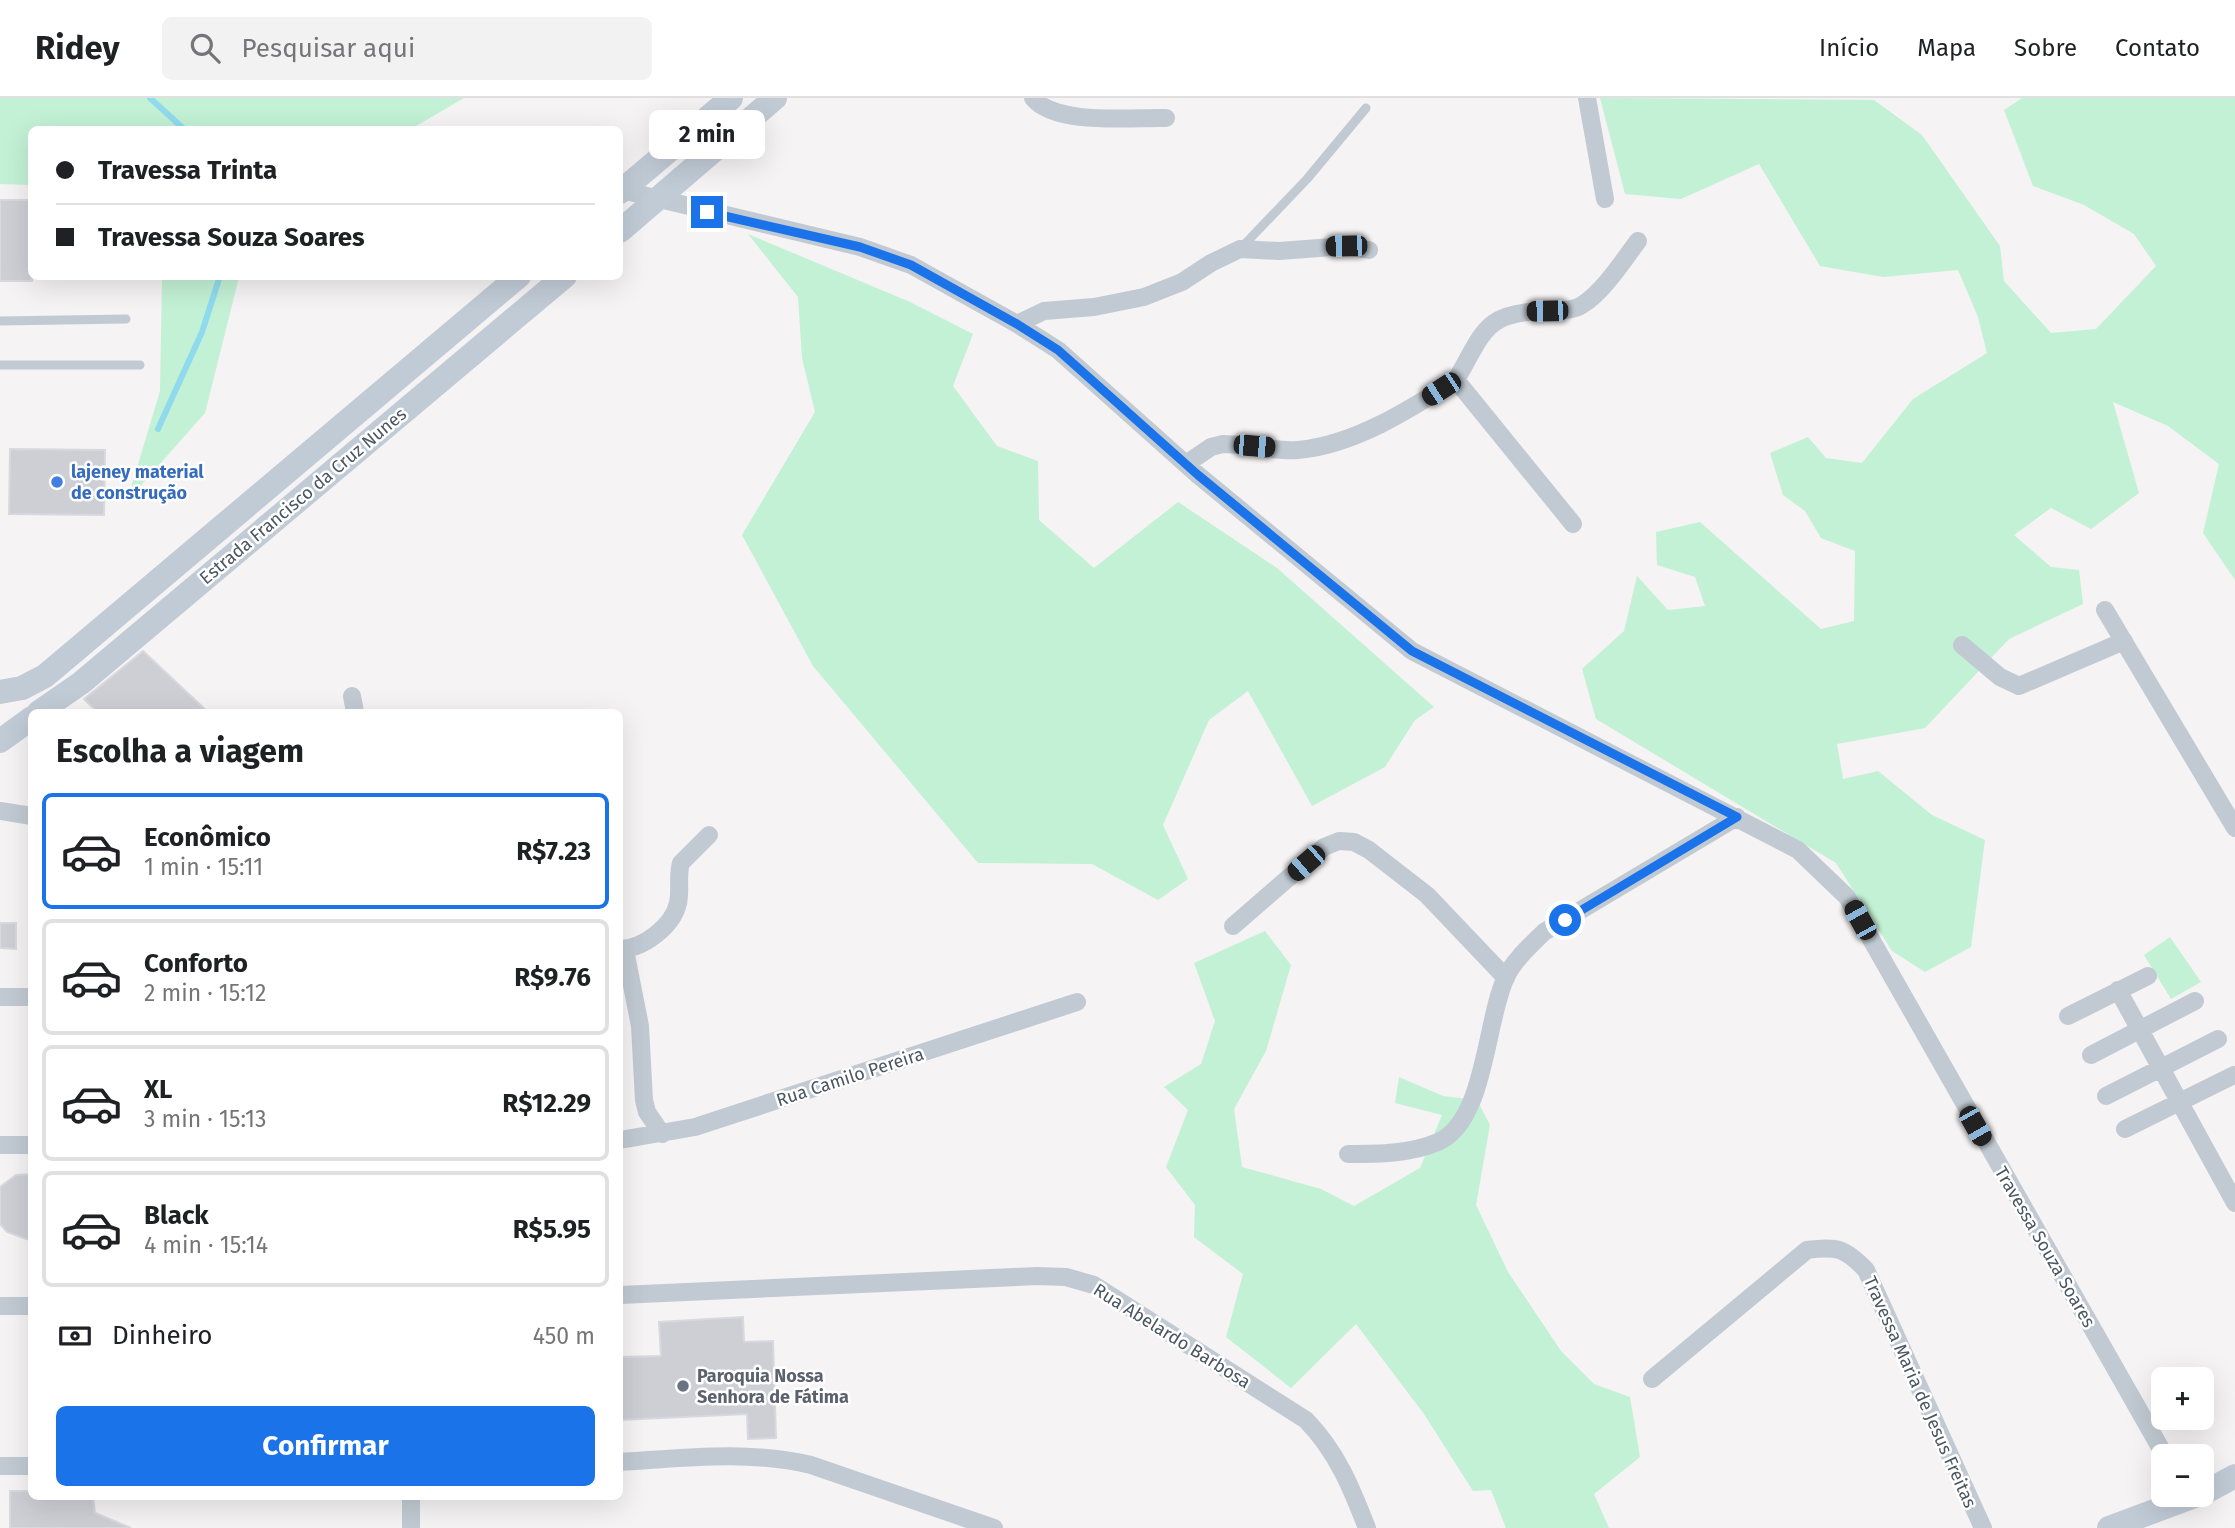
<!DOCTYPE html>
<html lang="pt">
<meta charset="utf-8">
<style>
body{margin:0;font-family:"Fira Sans",sans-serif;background:#f2f2f2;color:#202124;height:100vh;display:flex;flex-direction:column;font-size:26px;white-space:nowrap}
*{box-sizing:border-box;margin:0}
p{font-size:23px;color:#757577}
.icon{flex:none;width:38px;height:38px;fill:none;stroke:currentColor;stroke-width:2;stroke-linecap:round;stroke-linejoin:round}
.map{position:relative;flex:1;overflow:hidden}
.sheet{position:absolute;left:28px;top:611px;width:595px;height:791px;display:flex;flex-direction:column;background:#fff;border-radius:10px;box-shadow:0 7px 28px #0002}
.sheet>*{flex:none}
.top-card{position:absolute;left:28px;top:28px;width:595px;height:154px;border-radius:10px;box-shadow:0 7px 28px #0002;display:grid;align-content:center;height:154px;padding:0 28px;background:#fff}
.controls{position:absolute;left:2151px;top:1269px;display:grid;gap:14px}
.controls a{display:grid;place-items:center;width:63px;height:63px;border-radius:10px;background:#fff;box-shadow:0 7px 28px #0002;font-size:35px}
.end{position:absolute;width:32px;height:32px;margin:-16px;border:9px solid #1a73e8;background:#fff;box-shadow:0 0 0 4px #fff}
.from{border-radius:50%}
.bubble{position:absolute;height:49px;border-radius:10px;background:#fff;box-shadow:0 7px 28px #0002;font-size:23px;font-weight:700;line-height:49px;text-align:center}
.car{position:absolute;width:21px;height:42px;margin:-21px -10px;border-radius:9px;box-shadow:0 0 5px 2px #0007;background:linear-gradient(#222 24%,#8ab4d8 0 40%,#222 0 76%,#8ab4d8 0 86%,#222 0)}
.top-card b{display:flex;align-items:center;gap:24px;height:66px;font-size:26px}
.top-card b+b{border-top:2px solid #e0e0e0}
.top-card i{width:18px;height:18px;background:#202124}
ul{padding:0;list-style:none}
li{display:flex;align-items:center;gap:21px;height:116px;margin:0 14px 10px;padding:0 14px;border:4px solid #e0e0e0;border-radius:10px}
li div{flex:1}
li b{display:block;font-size:26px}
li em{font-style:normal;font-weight:700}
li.active{border-color:#1a73e8}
li>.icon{width:63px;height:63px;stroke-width:1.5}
h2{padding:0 28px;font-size:32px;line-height:84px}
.pay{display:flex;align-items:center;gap:18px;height:77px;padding:0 28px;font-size:26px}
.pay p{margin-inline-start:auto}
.action{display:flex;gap:14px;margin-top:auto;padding:14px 28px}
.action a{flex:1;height:80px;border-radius:10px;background:#1a73e8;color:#fff;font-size:28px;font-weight:700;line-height:80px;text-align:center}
header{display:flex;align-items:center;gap:42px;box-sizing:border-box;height:98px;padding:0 35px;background:#fff;border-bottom:2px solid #e0e0e0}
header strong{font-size:33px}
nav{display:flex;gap:38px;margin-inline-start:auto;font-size:24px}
.search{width:490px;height:63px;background:#f2f2f2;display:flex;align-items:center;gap:18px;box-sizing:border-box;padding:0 24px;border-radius:10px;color:#757577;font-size:26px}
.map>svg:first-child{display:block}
.green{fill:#c3f1d5}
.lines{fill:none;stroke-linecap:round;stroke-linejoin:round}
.stream{stroke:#90daee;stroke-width:6}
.building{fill:#cdcfd5;stroke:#d7d9de;stroke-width:2}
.lane{stroke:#c1cad2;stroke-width:9}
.street{stroke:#c1cad2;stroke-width:18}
.secondary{stroke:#c1cbd6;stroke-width:24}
.route{stroke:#1a73e8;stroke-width:9}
.shop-dot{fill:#3f7fe0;stroke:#fff;stroke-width:2.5}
.worship-dot{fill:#6b7280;stroke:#fff;stroke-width:2.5}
.labels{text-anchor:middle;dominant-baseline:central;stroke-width:5;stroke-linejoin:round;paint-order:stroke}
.shop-label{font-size:18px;font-weight:bold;fill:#366cbe;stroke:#fff;text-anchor:start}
.street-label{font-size:18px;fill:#4a5661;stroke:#fff}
.worship-label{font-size:18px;font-weight:bold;fill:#5b616d;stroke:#fff;text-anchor:start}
</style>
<header>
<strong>Ridey</strong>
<div class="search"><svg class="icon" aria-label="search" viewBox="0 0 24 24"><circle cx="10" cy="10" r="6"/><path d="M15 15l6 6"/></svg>Pesquisar aqui</div>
<nav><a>Início</a><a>Mapa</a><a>Sobre</a><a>Contato</a></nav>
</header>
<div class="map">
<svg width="2235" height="1430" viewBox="0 0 2235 1430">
<rect width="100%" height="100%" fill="#f5f3f3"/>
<path class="green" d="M0,0h464l-53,31 -379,1 -1,55 -31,-1z
M1600,0l274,2 48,35 78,111 4,35 47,52 45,-4 60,-63 -22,-32 -50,-29 -51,-19 -29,-76 18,-12h213v482l-32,-47 16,-69 -51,-38 -55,-24 26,91 -48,36 -40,-21 -37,27 37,32 28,3 4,34 -74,35 -84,89 -88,16 6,35 35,-8 54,44 53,25 -14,107 -46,25 -33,-21 -56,-88 -240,-144 -14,-50 42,-38 13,-55 31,34 37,-4 -10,-29 -38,-12 -1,-33 44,-10 121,107 33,-8 1,-70 -34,-13 -16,-27 -22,-16 -13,-42 38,-16 18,21 36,5 51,-64 74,-46 -9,-36 -20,-47 -75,7 -63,-11 -61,-102 -78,35 -56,-5z
M748,136l162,68 63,32 -20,52 44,60 41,15 1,59 55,48 84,-66 99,66 157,139 -19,13 -30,47 -73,39 -64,-115 -39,29 -46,105 25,54 -30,21 -66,-36 -114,-1 -165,-197 -71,-131 73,-123 -13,-54 -4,-61z
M162,179h77l-34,136 -78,88 33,-110z
M1265,833l26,34 -25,86 -32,58 8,58 79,22 33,17 66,-38 22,-53 -47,-12 4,-26 44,19 34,4 13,25 -14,80 32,67 53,79 33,33 36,13 10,60 -46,37 15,34h-103l-15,-38 -18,1 -49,-77 -68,-90 -65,64 -65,-51 17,-63 -49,-37 1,-32 -29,-38 22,-57 -24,-23 37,-23 14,-43 -21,-58z
M2170,839l31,45 -30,17 -27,-44z"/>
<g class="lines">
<path class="stream" d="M150,0l35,32
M158,331l44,-97 18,-56"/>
</g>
<path class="building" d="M0,102h32v81h-32z
M10,351l95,1 -1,65 -95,-1z
M143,553l65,61h-111l-13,-13z
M0,825h16v26l-16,-1z
M32,1076v67l-25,-9 -7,-8v-37l16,-12z
M743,1219l1,25 29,-1 3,97 -28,1 -1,-25 -127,6v-63l41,-1 -2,-34z
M10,1393h22v5h61l2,17 36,15h-121z"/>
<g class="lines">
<path class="lane" d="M1241,150l66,-69 59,-71
M0,223l126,-2
M0,267h140"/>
<path class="street" d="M1033,0c23,28 99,19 133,20
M1587,0l18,101
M622,92l238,57 51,18 106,59 41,26 140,125 214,176 386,199 49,47 318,559
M1017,226l27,-13 50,-4 50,-10 38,-15 29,-19 29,-14 39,2 67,-5 23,4
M1186,366l25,-17 12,-3c24,0 51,8 75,6 56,-5 111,-40 158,-70
M1573,426l-117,-144c28,-48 28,-68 89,-69 12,-1 26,1 37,-6 22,-14 40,-43 56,-64
M2105,512l130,218
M1962,547l38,32 19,9 105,-45
M352,598l3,16
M0,713l32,5
M1233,828l91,-79 15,-6 15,1 15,8 58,45 79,83
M620,851c23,0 53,-23 58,-46 3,-13 -1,-27 3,-40l28,-28
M625,852l15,76 4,74 3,12 15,22
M2118,892l117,213
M0,899h32
M2068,918l80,-40
M2091,957l104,-54
M2106,998l112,-57
M2125,1031l109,-54
M620,1042l75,-13 382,-125
M0,1047h32
M1348,1056c30,0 62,0 90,-12 48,-21 47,-121 68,-165 8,-17 24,-31 38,-45l193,-115
M620,1197l417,-19 29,1 28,8 212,135c31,32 45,67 61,108
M0,1208h32
M1652,1281l155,-129c30,-4 38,-2 59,20l117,258
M620,1364c64,-4 128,-12 191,3l183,63
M0,1368h32
M411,1398v32"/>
<path class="secondary" d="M620,94l111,-94
M620,133l155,-133
M0,594l22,-4 23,-12 474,-400
M39,614l42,-29 484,-407
M0,643l32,-23
M2202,1396l33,-18
M2109,1430l91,-34"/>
</g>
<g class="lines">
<path class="route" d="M707,114l153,35 51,18 106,59 41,26 140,125 214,176 325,166 -172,103"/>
</g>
<circle class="shop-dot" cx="57" cy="384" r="7"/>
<circle class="worship-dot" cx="683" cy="1288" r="7"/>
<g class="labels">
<g class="shop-label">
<text x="71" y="374">lajeney material<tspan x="71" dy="21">de construção</tspan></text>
</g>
<g class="street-label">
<text transform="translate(303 398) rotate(-40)">Estrada Francisco da Cruz Nunes</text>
<text transform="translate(850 979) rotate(-18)">Rua Camilo Pereira</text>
<text transform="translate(2045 1149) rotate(60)">Travessa Souza Soares</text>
<text transform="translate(1172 1238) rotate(32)">Rua Abelardo Barbosa</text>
<text transform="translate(1920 1294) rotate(66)">Travessa Maria de Jesus Freitas</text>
</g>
<g class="worship-label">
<text x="697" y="1278">Paroquia Nossa<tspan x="697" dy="21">Senhora de Fátima</tspan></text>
</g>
</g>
</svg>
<div class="controls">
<a>+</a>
<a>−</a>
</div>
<i class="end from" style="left:1565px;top:822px"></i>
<i class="end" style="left:707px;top:114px"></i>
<div class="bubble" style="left:649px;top:12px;width:116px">2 min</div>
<i class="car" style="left:1346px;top:148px;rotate:269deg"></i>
<i class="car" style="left:1547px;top:213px;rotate:269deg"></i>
<i class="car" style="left:1441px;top:291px;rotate:237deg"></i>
<i class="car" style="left:1254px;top:348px;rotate:95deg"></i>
<i class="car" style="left:1306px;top:765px;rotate:229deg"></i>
<i class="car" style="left:1860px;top:822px;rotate:331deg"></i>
<i class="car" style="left:1975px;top:1028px;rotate:150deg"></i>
<div class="top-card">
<b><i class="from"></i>Travessa Trinta</b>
<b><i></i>Travessa Souza Soares</b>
</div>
<section class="sheet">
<h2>Escolha a viagem</h2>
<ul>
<li class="active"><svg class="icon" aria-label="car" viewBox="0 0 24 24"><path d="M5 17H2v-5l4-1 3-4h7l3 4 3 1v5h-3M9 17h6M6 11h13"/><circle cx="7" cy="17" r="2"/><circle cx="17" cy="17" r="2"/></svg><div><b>Econômico</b><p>1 min · 15:11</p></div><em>R$7.23</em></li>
<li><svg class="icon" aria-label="car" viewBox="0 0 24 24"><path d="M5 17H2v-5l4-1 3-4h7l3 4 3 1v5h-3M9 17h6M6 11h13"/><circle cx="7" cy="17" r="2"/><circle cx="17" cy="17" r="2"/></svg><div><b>Conforto</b><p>2 min · 15:12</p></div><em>R$9.76</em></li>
<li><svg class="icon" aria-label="car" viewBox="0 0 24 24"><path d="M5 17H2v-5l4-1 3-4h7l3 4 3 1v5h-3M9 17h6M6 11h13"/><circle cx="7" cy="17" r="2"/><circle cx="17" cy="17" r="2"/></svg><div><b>XL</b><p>3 min · 15:13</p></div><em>R$12.29</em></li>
<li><svg class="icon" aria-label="car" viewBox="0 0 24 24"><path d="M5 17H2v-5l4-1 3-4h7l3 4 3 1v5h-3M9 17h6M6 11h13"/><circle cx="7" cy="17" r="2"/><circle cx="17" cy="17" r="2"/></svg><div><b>Black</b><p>4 min · 15:14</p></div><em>R$5.95</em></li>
</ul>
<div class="pay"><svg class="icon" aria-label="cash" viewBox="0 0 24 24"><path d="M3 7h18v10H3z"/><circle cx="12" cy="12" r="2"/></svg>Dinheiro<p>450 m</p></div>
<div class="action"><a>Confirmar</a></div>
</section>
</div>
